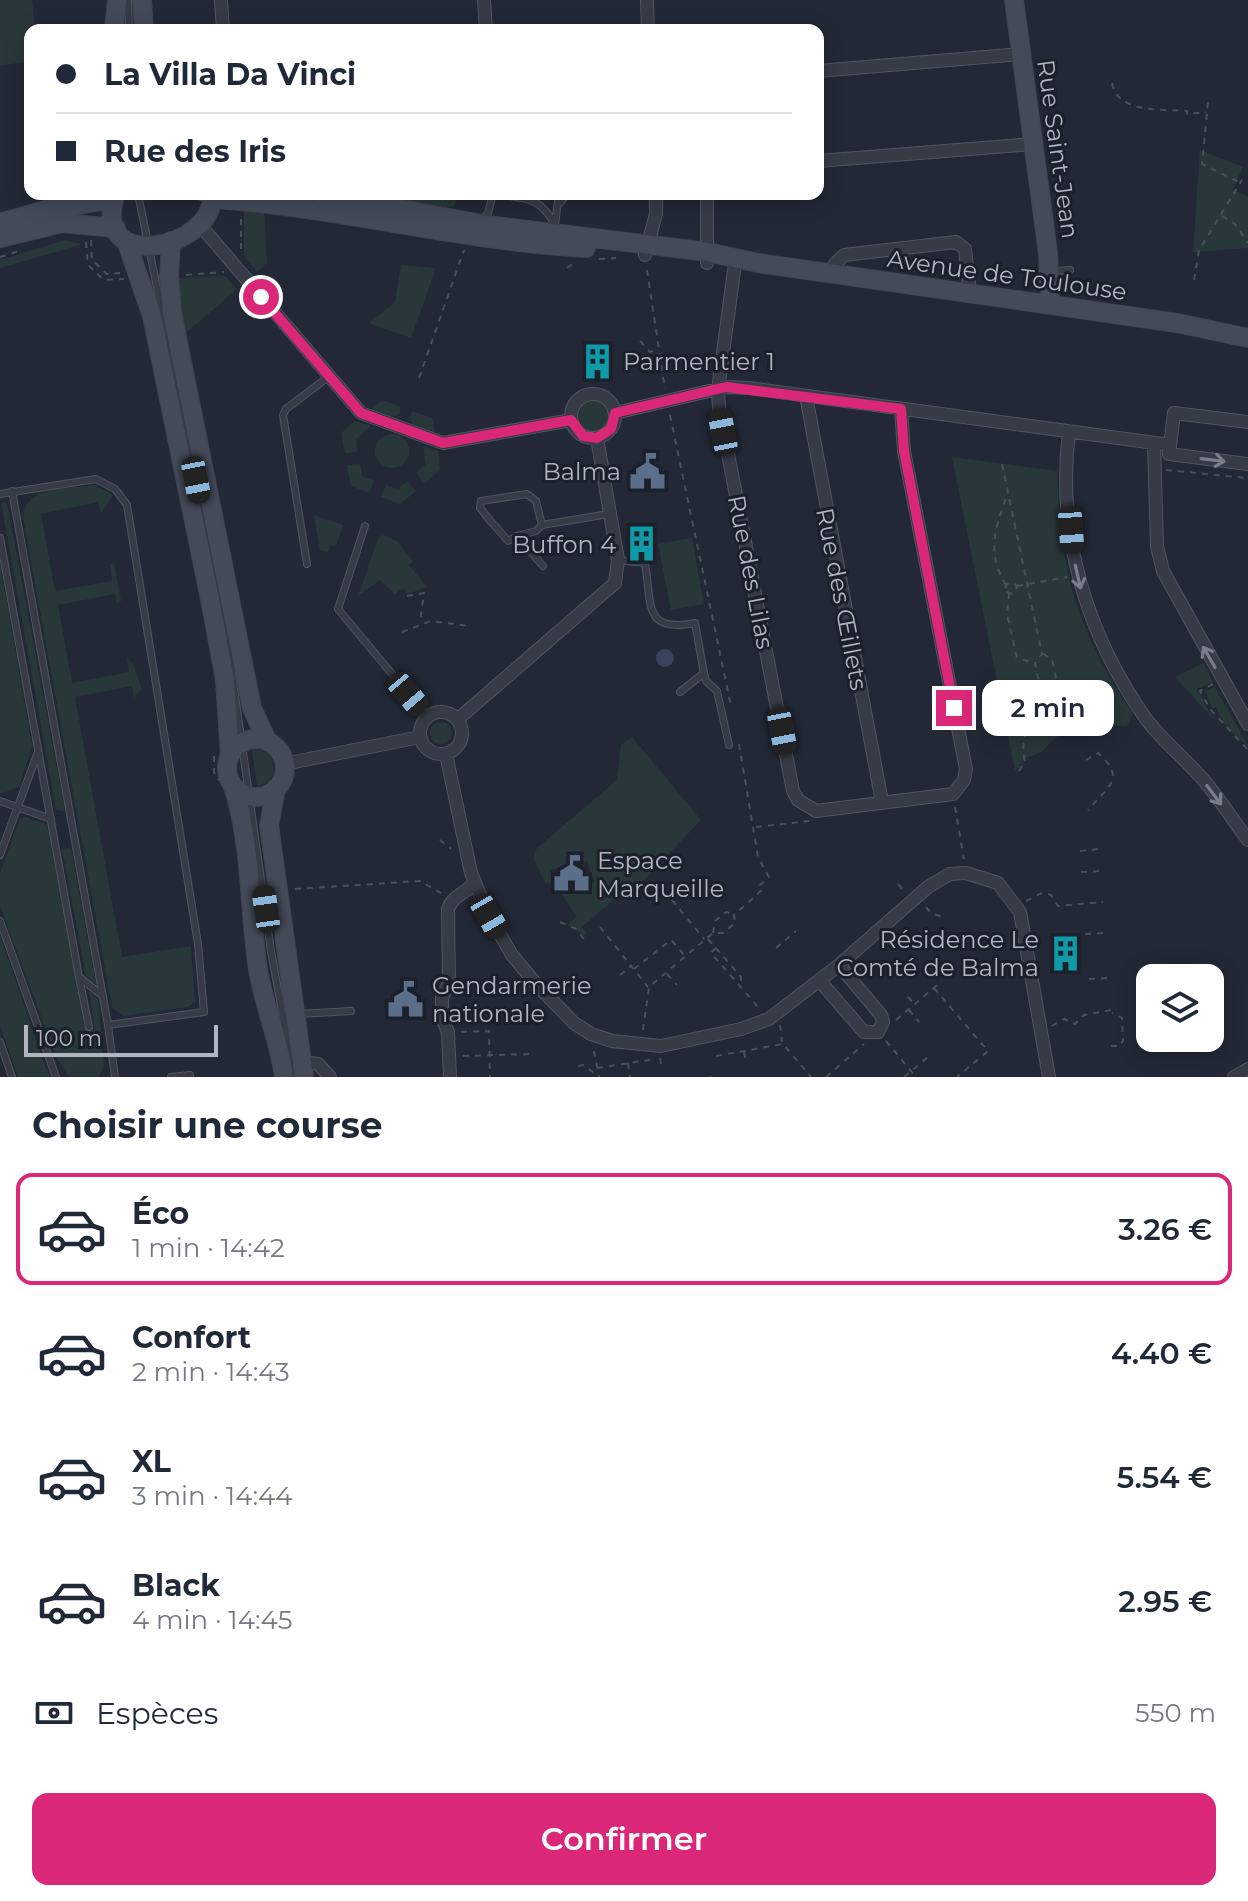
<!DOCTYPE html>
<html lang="fr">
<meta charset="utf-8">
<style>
body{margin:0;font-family:Montserrat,sans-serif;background:#f6f6f7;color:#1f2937;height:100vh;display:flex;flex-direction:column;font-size:30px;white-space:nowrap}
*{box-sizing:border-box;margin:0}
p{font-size:26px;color:#747a83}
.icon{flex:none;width:44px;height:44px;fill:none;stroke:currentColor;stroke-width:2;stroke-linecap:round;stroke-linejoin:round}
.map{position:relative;height:1077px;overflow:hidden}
.panel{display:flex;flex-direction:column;background:#fff;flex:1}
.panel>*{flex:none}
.hud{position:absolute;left:24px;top:24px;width:800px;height:176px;border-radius:16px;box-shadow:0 4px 20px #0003;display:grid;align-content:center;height:176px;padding:0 32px;background:#fff}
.tools{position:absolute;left:1136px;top:964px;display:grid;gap:16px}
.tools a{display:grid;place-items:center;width:88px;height:88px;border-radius:16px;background:#fff;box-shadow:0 4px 20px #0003;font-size:40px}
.scale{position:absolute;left:24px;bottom:20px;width:194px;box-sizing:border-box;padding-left:8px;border:4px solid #b0b5c2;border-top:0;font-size:22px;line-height:28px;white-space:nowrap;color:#b0b5c2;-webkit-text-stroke:6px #1b202a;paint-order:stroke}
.end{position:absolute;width:36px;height:36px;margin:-18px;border:10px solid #db2777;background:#fff;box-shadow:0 0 0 4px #fff}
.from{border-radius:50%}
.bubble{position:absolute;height:56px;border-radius:16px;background:#fff;box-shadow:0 4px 20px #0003;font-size:26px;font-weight:600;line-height:56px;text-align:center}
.car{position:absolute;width:24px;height:48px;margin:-24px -12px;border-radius:10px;box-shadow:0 0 6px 2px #0007;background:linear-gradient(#222 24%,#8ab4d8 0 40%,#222 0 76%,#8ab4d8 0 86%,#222 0)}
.hud b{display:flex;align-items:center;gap:28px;height:76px;font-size:30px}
.hud b+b{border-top:2px solid #e0e1e3}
.hud i{width:20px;height:20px;background:#1f2937}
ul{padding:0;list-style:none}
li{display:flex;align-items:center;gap:24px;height:112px;margin:0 16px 12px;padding:0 16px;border:4px solid transparent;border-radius:16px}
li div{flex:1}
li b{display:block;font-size:30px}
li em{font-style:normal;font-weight:600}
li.active{border-color:#db2777}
li>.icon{width:72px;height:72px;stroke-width:1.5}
h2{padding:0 32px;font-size:36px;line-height:96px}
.pay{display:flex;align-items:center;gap:20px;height:88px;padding:0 32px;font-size:30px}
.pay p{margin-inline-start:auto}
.action{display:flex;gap:16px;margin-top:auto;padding:16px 32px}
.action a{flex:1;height:92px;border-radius:16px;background:#db2777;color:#fff;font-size:32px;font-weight:600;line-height:92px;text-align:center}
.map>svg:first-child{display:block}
.green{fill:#28383a}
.water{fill:#39455d}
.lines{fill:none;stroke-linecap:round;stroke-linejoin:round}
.lane-casing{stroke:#505560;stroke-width:8}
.street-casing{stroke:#505560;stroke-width:14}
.secondary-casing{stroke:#3f444f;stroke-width:20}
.path{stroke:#465358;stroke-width:2;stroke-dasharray:6 6;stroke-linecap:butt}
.lane{stroke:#363b46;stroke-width:6}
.street{stroke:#363b46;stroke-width:12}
.secondary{stroke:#444a58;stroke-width:18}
.oneway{stroke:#797e8a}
.route{stroke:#db2777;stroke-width:10}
.labels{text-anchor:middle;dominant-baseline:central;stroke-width:6;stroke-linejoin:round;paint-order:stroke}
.street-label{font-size:24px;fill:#b0b5c2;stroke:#1b202a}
.poi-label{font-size:24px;fill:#b0b5c2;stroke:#1b202a;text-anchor:start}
</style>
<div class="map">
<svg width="1248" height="1077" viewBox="0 0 1248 1077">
<rect width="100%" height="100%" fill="#222835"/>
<path class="green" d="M0,0h32l3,30h-5v31l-30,5z
M1200,150l43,17 -10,22 15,8v51l-55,4z
M367,194h91l-3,11 -8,3z
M244,205l20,2 3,56 -10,9 -13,-15z
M65,240l18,4 -83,24v-8z
M401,265l35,3 -25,70 -42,-15 26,-21z
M225,276l12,13 -50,43 -6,-13 -5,-41z
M382,400l19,7 -2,8 -9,2 -20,-7z
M577 416a16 16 0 1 1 32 0a16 16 0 1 1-32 0Z
M412,411l20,7 3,15 -20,-7 -5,-7z
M355,421l16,5 -15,13 1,13 -12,1 -4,-20z
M375 451a17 17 0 1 1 34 0a17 17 0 1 1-34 0Z
M423,446l15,5 2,19 -15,14 -9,-11 10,-9z
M952,457l105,14c3,102 19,157 76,243l-6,12 -36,-1 -31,9 -19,18 -17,7 -9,12z
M360,464l2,12 12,5 -4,12 -19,-7 -4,-21z
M407,481l9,10 -16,13 -19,-7 5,-12 12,4z
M94,485l19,10 -12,19 -3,-12 -57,12 14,77 57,-10 -2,-17 4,-1 7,38 -4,3 -2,-10 -57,11 14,78 57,-11 -2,-14 6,6 9,25 -8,9 -2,-12 -57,11 47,260 69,-11 4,56 -7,5 -65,9 -11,-9 -89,-490c3,-32 45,-28 71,-32z
M1,502l6,1 58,308 -9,-1z
M314,515l29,10 -7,21 -5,-1 -3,7 -8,-2z
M382,535l15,6 16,20 -4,4 18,22 -19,7 -5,-6 -8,6 -15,-14 -22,16 20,-57z
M692,538l12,66 -33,6 -13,-66z
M0,564l32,181 -13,42 -19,7z
M1203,663l10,19 -16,7 17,31 -39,-43z
M1215,687l33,59v1l-24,-23 -8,-17 -4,1 -7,-17z
M430 733a11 11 0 1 1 22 0a11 11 0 1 1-22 0Z
M632,737l69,83 -72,76 -5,-5 -42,36 4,6 -2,2 -17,-10 9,-8 -14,-23 1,-5 31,-7 -7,-21 -37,9 2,12 -6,2 -13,-26 4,-10 80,-68 4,-35z
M258,749l12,6 5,16 -7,11 -11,4 -5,-36z
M26,817l21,8 37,200 8,5 3,-2 -6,-38 9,10 6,65 -5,12h-30l-12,-18 -57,-153v-33l20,-54z
M71,848l25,136 -10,-8 -24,-127z
M0,936l45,130 5,11h-32l-18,-51z"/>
<path class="water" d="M656 658a9 9 0 1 1 18 0a9 9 0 1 1-18 0Z"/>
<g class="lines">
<defs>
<path id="lane" d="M128,0l1,30
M138,194l87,430 46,327 23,126
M188,194l20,4
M560,203l7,-9
M480,221l8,-8 5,-19c35,5 49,2 65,37
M555,224l4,-30
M1053,271l17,-1
M12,491l96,534
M0,494l96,-15 19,10 12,16 71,439 6,68 -96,13 7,52
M492,523l-12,-15 1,-7 46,-7 9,7 6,24 67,-11
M542,525l-6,6 -19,5 26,30
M365,526l-27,83 89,107
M495,526l13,15 9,-5
M0,538l79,439 24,19
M618,560l27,3c7,42 -2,70 50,60l9,50 -24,19
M307,564l-24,-149 3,-6 42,-32
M704,673l2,8 11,10 12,54
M0,801l51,18
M0,855l38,-103
M0,921l56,156
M79,977l10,50
M299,1014l52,-3
M0,1042l12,35
M171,1077l19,-2"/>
<path id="street" d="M221,0l2,30
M484,0l2,30
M647,0l1,30
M818,71l203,-17
M818,161l215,-17
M200,225l161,188 82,30 128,-23
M645,255l11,-41v-20
M736,256l-18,134 1,17 74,384 5,9 18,11 137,-17 11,-14 2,-11 -62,-318 -3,-42
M707,263v-69
M833,274l2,-10 9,-9 112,-13 9,7 5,44
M571 416a22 22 0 1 1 44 0a22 22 0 1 1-44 0Z
M806,396l76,406
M615,413l111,-26 23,1 421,57
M1248,422l-74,-9 -5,41 79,10
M1069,432c-13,103 18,203 77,287 16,21 37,38 54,57 18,20 32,43 48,64
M1154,443l3,103 6,25 85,153
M420 733a21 21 0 1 1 42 0a21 21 0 1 1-42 0Z
M458,719l157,-136 3,-23 -21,-122
M446,754l25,119 18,43 23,39 24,29 38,39 17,11 21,7 49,5 80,-17 28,-10 70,-54 89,-78 22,-13 16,-1 32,10 22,29 29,165
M284,764l136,-27
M819,980l45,52h14l5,-10 -2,-7 -42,-50
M302,1062l16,2 12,13
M450,1077l-2,-45 -6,-14v-20l7,-15 -1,-74c5,-14 18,-16 27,-26
M1234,1077l14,-8"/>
<path id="secondary" d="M142,0l2,30
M1014,0l34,253 2,52
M114,30l3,-30
M116,194c-29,81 100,56 96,0
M320,194l167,31 221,27 50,11 419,60 71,15
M213,199c126,8 247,42 373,49
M0,223l45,-13 69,-11
M0,238l62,-15 54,5
M171,241l-2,35 3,37 80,395 15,33
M127,243l25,73 59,288 14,76 5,75
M227 768a29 29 0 1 1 58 0a29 29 0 1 1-58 0Z
M233,786c18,56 16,118 24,177 5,39 22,75 27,114
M276,788l-7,37 35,252"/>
</defs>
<use href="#lane" class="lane-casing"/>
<use href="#street" class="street-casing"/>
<use href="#secondary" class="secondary-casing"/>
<path class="path" d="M1112,83c5,31 52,26 75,28v3l19,-2
M1208,102l-6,62 37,18
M429,194l14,6
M1222,216l13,8 13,19
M241,219v33
M91,240l1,20 15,14 13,-1
M86,242l2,23 16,15 20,-1
M0,257l22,-7
M599,259l17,-1
M567,268l7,-5
M647,270l18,119
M186,275l38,-3
M1194,280l5,-30 43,-70
M640,341l10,11 7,-1
M419,378l45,-128
M670,415l61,291
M1002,464l40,190 -7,9 8,39 52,-8 15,-6
M1166,470l81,8
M1005.5 588a5.5 5.5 0 1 1 11 0a5.5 5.5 0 1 1-11 0Z
M1006,585c-20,-32 -11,-56 1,-90
M1017,586l50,-9
M1009,593l-2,21 10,44 17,5
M407,596l17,-3 -4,29
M402,632l29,-11 39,5
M1043,654l9,5 8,38
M1213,684l-13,7 10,18 38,41
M739,744l19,113 11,20 -10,9
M214,756v16l5,8
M1086,760l12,-7c29,26 10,33 -10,57
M1019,771l6,-10c-6,-20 5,-42 17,-58
M955,807l9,52
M756,827l53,-6
M440,840l11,9
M1080,851l19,-2
M1081,872l20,-1
M898,884l7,8
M295,889l125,-8 21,12
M681,892l-9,8 32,39
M1026,901l16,-8 9,2 7,11 45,-4
M926,907l5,6 15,5
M560,922l16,7 9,11
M600,927l48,60
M713,933l2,-12 11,-9 7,2
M1085,934l20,-1
M708,939l8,9 -5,5 49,56
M716,948l25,29v10
M776,948l20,-17
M634,969l37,-29 14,16
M667,974l10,11
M620,975l11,-9
M1089,979l20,-1
M934,988l54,63 -31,26
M908,997l7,8
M909,1010l10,12
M896,1020l46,-39
M780,1025l2,17
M1052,1026l12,-7 11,5 9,-9 27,-5
M643,1030l6,-43 64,-54h10l12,-10 -1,-8 28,-25
M461,1032l28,-1 1,46
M886,1041l30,36
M1111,1046h9l3,-5 -1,-23 -10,-5
M594,1051l5,26
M744,1052l2,11
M463,1056l68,-2
M716,1056l67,-12 28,33
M660,1058l2,11
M628,1063l2,14
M578,1066l5,-1 14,10
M597,1068l58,-9
M710,1077h1
M826,1077l38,-33
M904,1077l25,-21"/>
<use href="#lane" class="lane"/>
<use href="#street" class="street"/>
<use href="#secondary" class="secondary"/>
</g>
<defs><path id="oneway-shaft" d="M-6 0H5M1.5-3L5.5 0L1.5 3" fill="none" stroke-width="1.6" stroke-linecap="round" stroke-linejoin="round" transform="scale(2)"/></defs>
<g class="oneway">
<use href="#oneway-shaft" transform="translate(1213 460) rotate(7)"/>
<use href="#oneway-shaft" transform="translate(1078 577) rotate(77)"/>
<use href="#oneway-shaft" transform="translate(1209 657) rotate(-120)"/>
<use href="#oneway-shaft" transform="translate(1214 795) rotate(53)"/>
</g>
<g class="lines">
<path class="route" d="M261,297l100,116 82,30 128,-23 12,16 14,2 14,-9 4,-16 111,-26 175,22 3,42 50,257"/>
</g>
<defs>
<symbol id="building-bare" viewBox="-9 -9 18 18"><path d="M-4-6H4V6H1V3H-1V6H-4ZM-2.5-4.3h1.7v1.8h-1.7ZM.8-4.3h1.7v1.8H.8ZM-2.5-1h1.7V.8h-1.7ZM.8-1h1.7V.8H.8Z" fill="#0f9aa8" stroke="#1b202a" stroke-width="2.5" paint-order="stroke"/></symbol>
<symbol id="civic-bare" viewBox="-9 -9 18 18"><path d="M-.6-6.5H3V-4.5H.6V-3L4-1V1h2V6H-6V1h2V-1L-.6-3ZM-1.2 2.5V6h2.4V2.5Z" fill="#5c6f8a" stroke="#1b202a" stroke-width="2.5" paint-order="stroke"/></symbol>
</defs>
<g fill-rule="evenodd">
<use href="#building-bare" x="572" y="336" width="51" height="51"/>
<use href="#civic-bare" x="622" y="446" width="51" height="51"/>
<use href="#building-bare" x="616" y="518" width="51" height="51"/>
<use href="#civic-bare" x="546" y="848" width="51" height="51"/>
<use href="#building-bare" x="1040" y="928" width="51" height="51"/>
<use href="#civic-bare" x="380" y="974" width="51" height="51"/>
</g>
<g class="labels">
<g class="street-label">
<text transform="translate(1058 149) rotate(82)">Rue Saint-Jean</text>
<text transform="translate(1007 275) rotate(8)">Avenue de Toulouse</text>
<text transform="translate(751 572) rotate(79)">Rue des Lilas</text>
<text transform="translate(842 599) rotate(79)">Rue des Œillets</text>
</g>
<g class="poi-label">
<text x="623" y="361">Parmentier 1</text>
<text x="621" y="471" text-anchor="end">Balma</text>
<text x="616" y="544" text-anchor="end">Buffon 4</text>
<text x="597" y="860">Espace<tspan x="597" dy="28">Marqueille</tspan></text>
<text x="1039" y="939" text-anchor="end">Résidence Le<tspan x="1039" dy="28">Comté de Balma</tspan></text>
<text x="432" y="985">Gendarmerie<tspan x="432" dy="28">nationale</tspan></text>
</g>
</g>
</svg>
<div class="tools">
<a><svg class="icon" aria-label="layers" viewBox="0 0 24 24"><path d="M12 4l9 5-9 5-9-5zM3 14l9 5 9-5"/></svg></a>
</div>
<div class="scale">100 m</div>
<i class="end from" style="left:261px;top:297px"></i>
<i class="end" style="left:954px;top:708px"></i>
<div class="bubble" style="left:982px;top:680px;width:132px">2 min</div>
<i class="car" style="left:723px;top:432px;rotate:349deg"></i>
<i class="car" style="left:196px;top:480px;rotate:169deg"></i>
<i class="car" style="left:1071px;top:530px;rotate:176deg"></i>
<i class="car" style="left:408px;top:694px;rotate:140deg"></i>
<i class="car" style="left:782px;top:731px;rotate:169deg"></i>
<i class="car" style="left:266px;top:909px;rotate:352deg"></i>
<i class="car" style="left:489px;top:916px;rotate:150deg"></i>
<div class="hud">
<b><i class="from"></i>La Villa Da Vinci</b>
<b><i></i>Rue des Iris</b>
</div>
</div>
<section class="panel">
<h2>Choisir une course</h2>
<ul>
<li class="active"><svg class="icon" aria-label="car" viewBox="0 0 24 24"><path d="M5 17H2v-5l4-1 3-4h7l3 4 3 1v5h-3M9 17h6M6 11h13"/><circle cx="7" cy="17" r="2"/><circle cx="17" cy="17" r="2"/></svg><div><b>Éco</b><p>1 min · 14:42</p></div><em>3.26 €</em></li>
<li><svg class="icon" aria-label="car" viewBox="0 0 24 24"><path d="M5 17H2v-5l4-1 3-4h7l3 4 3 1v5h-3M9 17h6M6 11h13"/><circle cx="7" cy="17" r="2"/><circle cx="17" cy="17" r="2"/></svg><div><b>Confort</b><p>2 min · 14:43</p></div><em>4.40 €</em></li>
<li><svg class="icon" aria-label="car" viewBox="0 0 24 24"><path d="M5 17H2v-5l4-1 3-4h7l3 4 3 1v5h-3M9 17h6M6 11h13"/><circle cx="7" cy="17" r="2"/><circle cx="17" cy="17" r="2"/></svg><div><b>XL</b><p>3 min · 14:44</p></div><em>5.54 €</em></li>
<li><svg class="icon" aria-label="car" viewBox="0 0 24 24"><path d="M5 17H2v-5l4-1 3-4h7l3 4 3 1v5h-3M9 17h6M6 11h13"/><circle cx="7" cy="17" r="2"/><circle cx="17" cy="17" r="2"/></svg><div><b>Black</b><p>4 min · 14:45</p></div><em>2.95 €</em></li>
</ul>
<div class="pay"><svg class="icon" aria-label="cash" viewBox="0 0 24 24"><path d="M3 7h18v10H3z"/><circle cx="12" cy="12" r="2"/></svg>Espèces<p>550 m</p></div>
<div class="action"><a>Confirmer</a></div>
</section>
